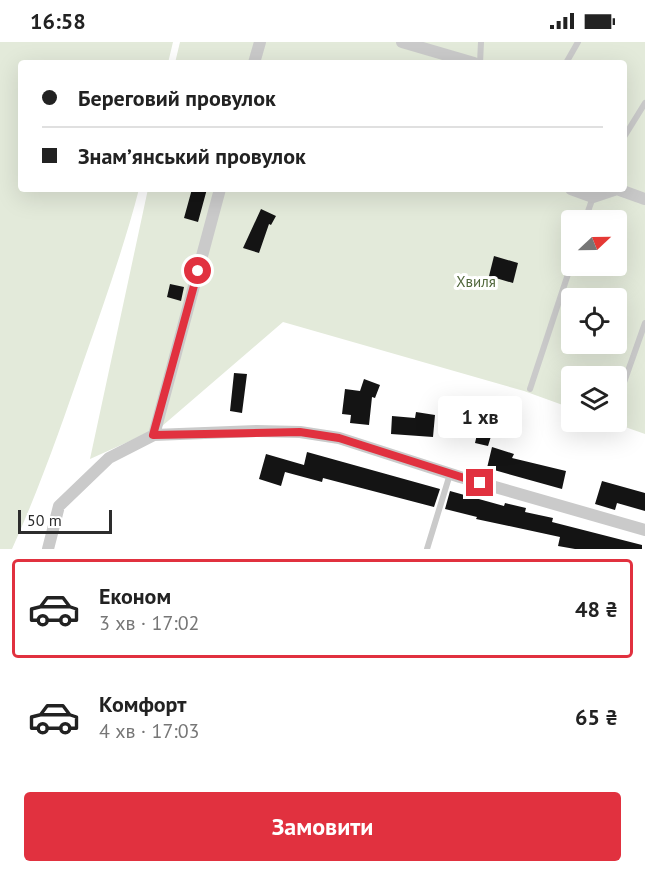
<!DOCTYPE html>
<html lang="uk">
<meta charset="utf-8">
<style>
body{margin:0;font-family:"PT Sans",sans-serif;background:#f2f2f2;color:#222;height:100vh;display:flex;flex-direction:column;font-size:22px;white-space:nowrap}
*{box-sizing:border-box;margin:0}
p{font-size:20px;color:#767676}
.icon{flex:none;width:33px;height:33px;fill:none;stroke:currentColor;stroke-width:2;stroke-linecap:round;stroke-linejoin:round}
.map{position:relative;height:507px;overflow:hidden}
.drawer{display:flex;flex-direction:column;background:#fff;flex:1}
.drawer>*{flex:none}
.banner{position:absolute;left:18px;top:18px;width:609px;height:132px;border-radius:6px;box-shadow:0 6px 24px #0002;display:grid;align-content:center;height:132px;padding:0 24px;background:#fff}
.needle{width:39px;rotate:68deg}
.controls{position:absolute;left:561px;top:168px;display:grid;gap:12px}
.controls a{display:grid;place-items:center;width:66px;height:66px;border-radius:6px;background:#fff;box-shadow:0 6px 24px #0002;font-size:30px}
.scale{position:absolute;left:18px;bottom:15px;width:94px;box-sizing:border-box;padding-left:6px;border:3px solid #2d2d2d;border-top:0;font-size:16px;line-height:21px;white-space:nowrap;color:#2d2d2d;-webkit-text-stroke:4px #fff;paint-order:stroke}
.end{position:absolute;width:27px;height:27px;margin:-14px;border:8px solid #e1313f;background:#fff;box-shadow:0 0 0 3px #fff}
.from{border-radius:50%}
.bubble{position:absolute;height:42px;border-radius:6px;background:#fff;box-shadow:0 6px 24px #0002;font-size:20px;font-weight:700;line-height:42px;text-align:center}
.banner b{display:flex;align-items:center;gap:21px;height:57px;font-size:22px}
.banner b+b{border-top:2px solid #e0e0e0}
.banner i{width:15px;height:15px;background:#222}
ul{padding:10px 0 0;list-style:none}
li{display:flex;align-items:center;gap:18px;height:99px;margin:0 12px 9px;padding:0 12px;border:3px solid transparent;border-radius:6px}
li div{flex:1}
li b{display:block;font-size:22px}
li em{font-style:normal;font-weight:700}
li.selected{border-color:#e1313f}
li>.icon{width:54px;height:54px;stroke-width:1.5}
.cta{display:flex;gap:12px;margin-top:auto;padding:12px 24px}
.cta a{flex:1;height:69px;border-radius:6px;background:#e1313f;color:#fff;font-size:24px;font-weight:700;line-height:69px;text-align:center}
.status{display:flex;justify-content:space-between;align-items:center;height:42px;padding:0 30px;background:#fff;direction:ltr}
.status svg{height:16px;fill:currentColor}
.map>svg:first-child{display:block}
.green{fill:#e3eada;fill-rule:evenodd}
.building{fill:#141414}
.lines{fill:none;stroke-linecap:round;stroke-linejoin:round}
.lane{stroke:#cacaca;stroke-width:6}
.street{stroke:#cacaca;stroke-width:12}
.route{stroke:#e1313f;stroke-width:8}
.labels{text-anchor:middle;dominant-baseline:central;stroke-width:6;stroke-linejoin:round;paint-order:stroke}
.park-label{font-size:15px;fill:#50673b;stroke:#fff}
</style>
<div class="status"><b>16:58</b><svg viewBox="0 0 49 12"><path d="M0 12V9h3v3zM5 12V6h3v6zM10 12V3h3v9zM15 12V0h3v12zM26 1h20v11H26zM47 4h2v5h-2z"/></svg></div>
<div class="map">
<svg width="645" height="507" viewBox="0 0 645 507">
<rect width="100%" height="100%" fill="#fff"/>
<path class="green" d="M0,0h173l-5,21h-147v126h118c-15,58 -35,114 -55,171 -22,64 -44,127 -72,189h-12z
M180,0h465v392l-34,-12h5v-46h-44l-1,32 -47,-17 -241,-69 -122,105 -71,32 58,-270h476v-126h-449zM572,178h44v46h-44zM572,256h44v46h-44z"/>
<path class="building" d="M192,147h15l-9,33 -14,-4z
M261,167l15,7 -5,9 -2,-1 -10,29 -16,-5z
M494,214l24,7 -5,20 -24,-7z
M170,242l14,3 -3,14 -14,-4z
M234,331l13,1 -5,39 -12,-2z
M364,337l16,6 -5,13 -3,-1 -3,28 -19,-2 1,-8 -9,-1 3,-25 15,2z
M416,370l19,3 -2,22 -42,-3 1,-18 23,2z
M478,388l14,3 -4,13 -13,-3z
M492,405l22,7 -2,4 54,13 -4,18 -75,-21z
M307,410l133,37 -6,18 -111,-29 -1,4 -37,-10 -4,14 -22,-7 7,-25 38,11z
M602,439l43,12v18l-28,-8 -2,7 -20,-6z
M450,449l54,15 1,-3 21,5 -1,4 28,6 -1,4 90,23v4h-67l-17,-3 2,-9 -84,-18 1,-2 -32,-8z"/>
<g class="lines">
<path class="lane" d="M480,21l1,-21
M566,21l12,-21
M624,95l21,-34
M585,178l8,-23
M622,346l23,-65
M530,347l42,-127
M427,507l23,-75"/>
<path class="street" d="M402,0l72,21
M254,21l6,-21
M571,147l22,8 24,-8 28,10
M154,393l66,-246
M48,507l11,-43 50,-48 45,-23 103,-4 43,1 39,6 121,39 185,53"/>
</g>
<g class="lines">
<path class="route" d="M198,229l-45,164 147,-3 39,6 141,45"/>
</g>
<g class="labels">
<g class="park-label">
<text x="476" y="239">Хвиля</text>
</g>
</g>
</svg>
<div class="controls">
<a><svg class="needle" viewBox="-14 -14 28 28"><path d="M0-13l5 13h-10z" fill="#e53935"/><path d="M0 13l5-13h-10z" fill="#767676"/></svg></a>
<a><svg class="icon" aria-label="locate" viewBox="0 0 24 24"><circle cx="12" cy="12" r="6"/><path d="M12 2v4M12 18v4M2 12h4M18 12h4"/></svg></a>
<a><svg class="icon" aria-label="layers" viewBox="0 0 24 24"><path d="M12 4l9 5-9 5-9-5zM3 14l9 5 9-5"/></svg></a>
</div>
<div class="scale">50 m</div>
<i class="end from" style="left:198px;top:229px"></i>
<i class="end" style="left:480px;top:441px"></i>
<div class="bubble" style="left:438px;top:354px;width:84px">1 хв</div>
<div class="banner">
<b><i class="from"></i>Береговий провулок</b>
<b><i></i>Знамʼянський провулок</b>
</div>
</div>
<section class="drawer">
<ul>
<li class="selected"><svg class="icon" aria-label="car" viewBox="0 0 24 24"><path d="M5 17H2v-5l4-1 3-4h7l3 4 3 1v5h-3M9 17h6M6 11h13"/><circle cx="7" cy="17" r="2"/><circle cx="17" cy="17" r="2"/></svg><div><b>Економ</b><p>3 хв · 17:02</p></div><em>48 ₴</em></li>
<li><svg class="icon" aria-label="car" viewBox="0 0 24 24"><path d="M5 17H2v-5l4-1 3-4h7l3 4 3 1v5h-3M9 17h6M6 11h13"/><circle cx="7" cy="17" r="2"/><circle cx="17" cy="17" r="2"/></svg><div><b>Комфорт</b><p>4 хв · 17:03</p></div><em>65 ₴</em></li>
</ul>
<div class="cta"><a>Замовити</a></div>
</section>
